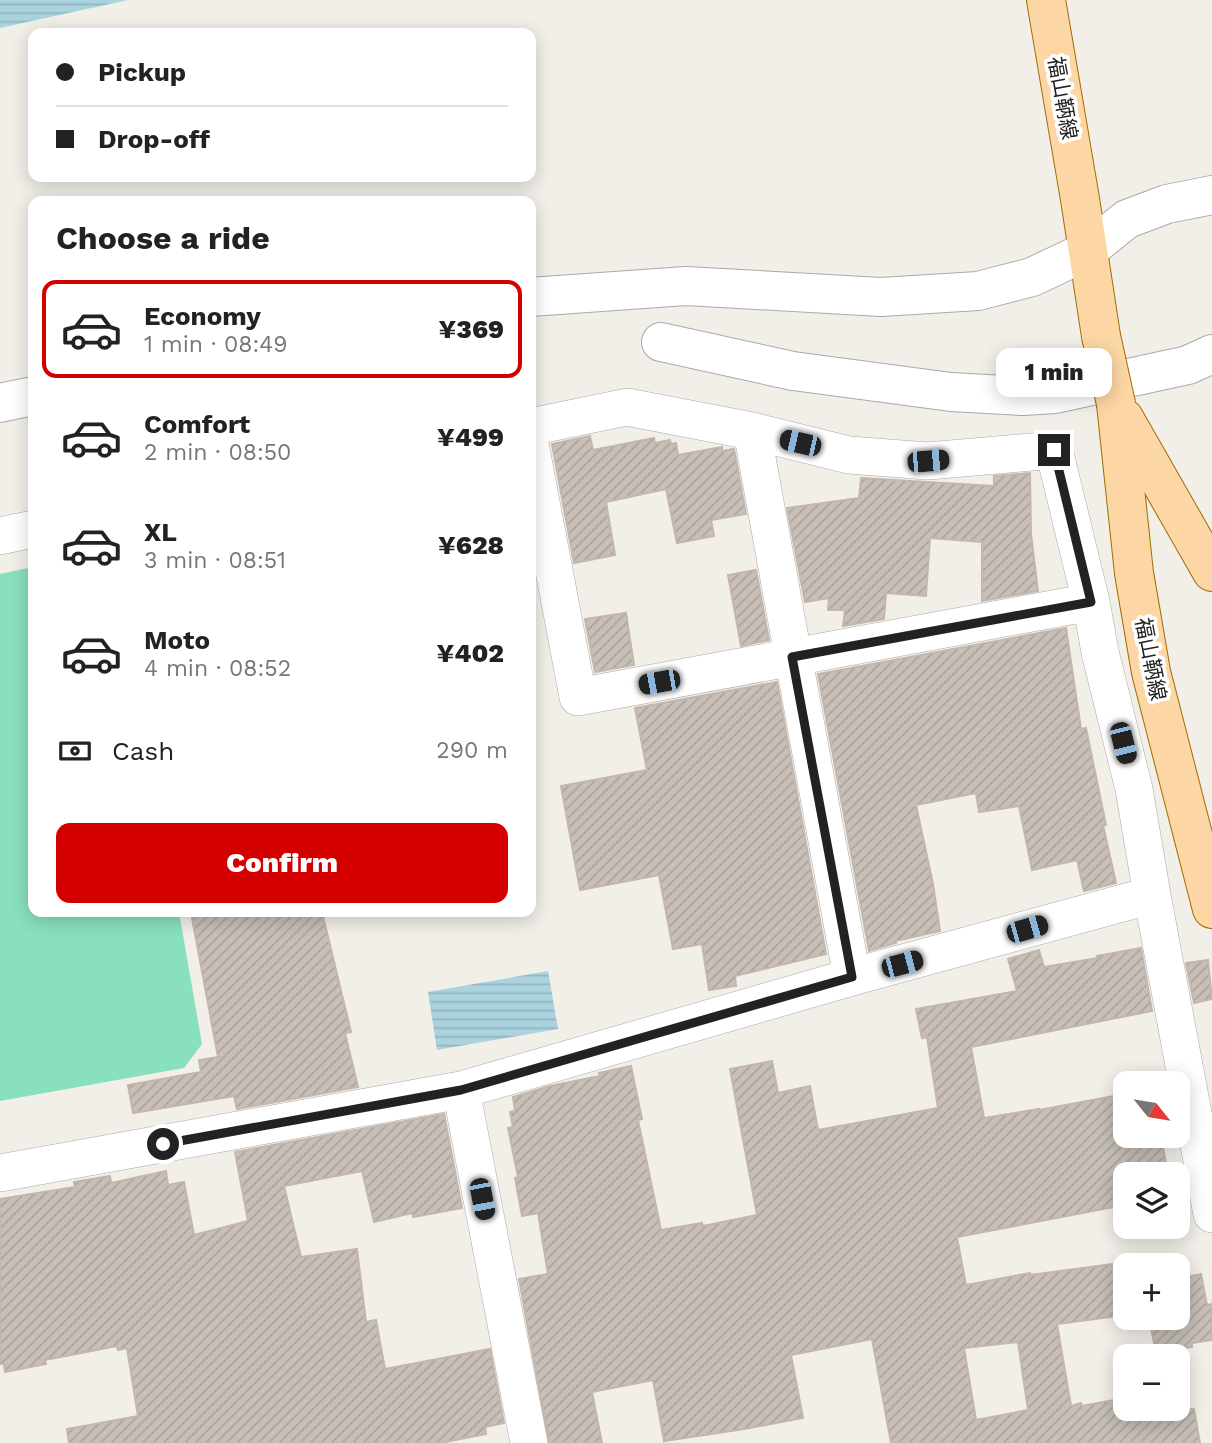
<!DOCTYPE html>
<meta charset="utf-8">
<style>
body{margin:0;font-family:"Work Sans","Noto Sans JP",sans-serif;background:#f6f6f6;color:#222;height:100vh;display:flex;flex-direction:column;font-size:26px;white-space:nowrap}
*{box-sizing:border-box;margin:0}
p{font-size:23px;color:#767676}
.icon{flex:none;width:38px;height:38px;fill:none;stroke:currentColor;stroke-width:2;stroke-linecap:round;stroke-linejoin:round}
.map{position:relative;flex:1;overflow:hidden}
.panel{position:absolute;left:28px;top:196px;width:508px;height:721px;display:flex;flex-direction:column;background:#fff;border-radius:14px;box-shadow:0 4px 18px #0003}
.panel>*{flex:none}
.guide{position:absolute;left:28px;top:28px;width:508px;height:154px;border-radius:14px;box-shadow:0 4px 18px #0003;display:grid;align-content:center;height:154px;padding:0 28px;background:#fff}
.needle{width:46px;rotate:120deg}
.fabs{position:absolute;left:1113px;top:1071px;display:grid;gap:14px}
.fabs a{display:grid;place-items:center;width:77px;height:77px;border-radius:14px;background:#fff;box-shadow:0 4px 18px #0003;font-size:35px}
.end{position:absolute;width:32px;height:32px;margin:-16px;border:9px solid #222;background:#fff;box-shadow:0 0 0 4px #fff}
.from{border-radius:50%}
.bubble{position:absolute;height:49px;border-radius:14px;background:#fff;box-shadow:0 4px 18px #0003;font-size:23px;font-weight:800;line-height:49px;text-align:center}
.car{position:absolute;width:21px;height:42px;margin:-21px -10px;border-radius:9px;box-shadow:0 0 5px 2px #0007;background:linear-gradient(#222 24%,#8ab4d8 0 40%,#222 0 76%,#8ab4d8 0 86%,#222 0)}
.guide b{display:flex;align-items:center;gap:24px;height:66px;font-size:26px}
.guide b+b{border-top:2px solid #e0e0e0}
.guide i{width:18px;height:18px;background:#222}
ul{padding:0;list-style:none}
li{display:flex;align-items:center;gap:21px;height:98px;margin:0 14px 10px;padding:0 14px;border:4px solid transparent;border-radius:14px}
li div{flex:1}
li b{display:block;font-size:26px}
li em{font-style:normal;font-weight:800}
li.on{border-color:#d40000}
li>.icon{width:63px;height:63px;stroke-width:1.5}
h2{padding:0 28px;font-size:32px;line-height:84px}
.pay{display:flex;align-items:center;gap:18px;height:77px;padding:0 28px;font-size:26px}
.pay p{margin-inline-start:auto}
.cta{display:flex;gap:14px;margin-top:auto;padding:14px 28px}
.cta a{flex:1;height:80px;border-radius:14px;background:#d40000;color:#fff;font-size:28px;font-weight:800;line-height:80px;text-align:center}
.map>svg:first-child{display:block}
.pitch{fill:#88e0be}
.water{fill:url(#water-rules)}
.building{fill:url(#building-hatch);stroke:#c4b6ab;stroke-width:2;fill-rule:evenodd}
.lines{fill:none;stroke-linecap:round;stroke-linejoin:round}
.minor-casing{stroke:#a9a9a9;stroke-width:38}
.tertiary-casing{stroke:#a9a9a9;stroke-width:40}
.primary-casing{stroke:#a06b00;stroke-width:40}
.minor{stroke:#fff;stroke-width:37}
.tertiary{stroke:#fff;stroke-width:38}
.primary{stroke:#fcd6a4;stroke-width:38}
.primary-bridge-casing{stroke:#a06b00;stroke-width:40;stroke-linecap:butt}
.primary-bridge{stroke:#fcd6a4;stroke-width:38}
.route{stroke:#222;stroke-width:9}
.labels{text-anchor:middle;dominant-baseline:central;stroke-width:7;stroke-linejoin:round;paint-order:stroke}
.street-label{font-size:21px;fill:#222;stroke:#fff}
</style>
<div class="map">
<svg width="1212" height="1443" viewBox="0 0 1212 1443">
<defs>
<pattern id="water-rules" width="6" height="5" patternUnits="userSpaceOnUse" patternTransform="scale(1.75)"><rect width="6" height="5" fill="#aad3df"/><path d="M0 2.5h6" fill="none" stroke="#92b5bf"/></pattern>
<pattern id="building-hatch" width="6" height="6" patternUnits="userSpaceOnUse" patternTransform="scale(1.75)"><rect width="6" height="6" fill="#c7bfb8"/><path d="M-1 1l2-2M0 6l6-6M5 7l2-2" fill="none" stroke="#aba49e"/></pattern>
</defs>
<rect width="100%" height="100%" fill="#f2efe9"/>
<path class="pitch" d="M33,567v345h146l23,132 -18,24 -184,33v-527z"/>
<path class="water" d="M0,0h128l-128,28z
M548,971l10,58 -121,21 -9,-58z"/>
<path class="building" d="M590,436l3,14 61,-12 1,5 15,-3 1,4 5,-1 2,12 44,-8v4l12,-2 12,65 -35,6 3,16 -37,7 -11,-54 -60,13 9,53 -41,8 -22,-119z
M1030,473l1,61 7,57 -56,10v-59l-52,-4 -4,58 -40,-3 -2,26 -41,7 2,-16h-17l1,-12 -24,4 -18,-94 72,-10 2,-20 133,8v-10z
M756,570l13,70 -28,6 -13,-71z
M626,613l8,52 -39,7 -10,-53z
M1066,628l15,101 5,-1 20,97h-3l13,58 -32,8 -7,-31 -45,10 -13,-64 -40,6 -3,-19 -60,12 17,79 7,47 -45,10 1,2 -27,8 -51,-277z
M777,682l49,272 -91,22 1,10 -27,4 -7,-46 -29,5 -14,-74 -79,15 -19,-104 86,-16 -12,-62z
M200,912h122l29,120 -6,1 13,54 -121,22 -3,-13 -101,17 -5,-28 73,-13 -2,-12 19,-3 -26,-139 9,-2z
M1141,948l11,63 -181,36 13,71 55,-9v1l86,-16v55l37,-7 6,32h-43v31l-168,32 9,48 64,-12v2l82,-11 7,52 -62,8 14,82 10,-3 1,3 43,-8v11h69l6,34h-309l-19,-104 -81,16 12,63 -59,11 -80,12 -11,-61 -61,12 10,51h-53l-30,-164 29,-5 -10,-61 -16,3 -7,-38 3,-1 -10,-49 5,-1 -3,-15 5,-1 -2,-14 37,-11 50,-10 -1,-3 32,-7 11,53 -4,1 23,110 41,-7 1,3 54,-11 -27,-146 42,-8 6,32 32,-7 8,44 120,-22 -11,-71 -5,1 -6,-29 101,-18 -9,-32 31,-9 5,17 54,-9 -1,-2zM1018,1342l10,68 -52,10 -12,-72z
M1208,960l4,39 -18,4 -8,-40z
M444,1114l18,94 -49,9 -1,-4 -38,9 -12,-51 -78,15 17,71 56,-8 9,73 10,-2 9,49 105,-20 14,74 -19,4 1,7 -46,9h-371l-2,-14 71,-13 -11,-68 -9,2 -1,-4 -72,14 1,4 -41,8 -1,-8h-4v-165l75,-12 -1,-5 36,-6 1,7 55,-12 2,14 16,-3 10,53 54,-14 -13,-69z
M1201,1274l6,31 5,-1v36l-20,3v4l-36,6 -7,-35h29v-39z"/>
<g class="lines">
<defs>
<path id="minor" d="M530,427l97,-20 125,24 97,24 79,6 126,-11 37,152 9,50 34,137 18,106 60,319
M752,431l100,546
M530,444l48,253 513,-95
M0,536l33,-7
M461,1090l68,353
M0,1173l461,-83 391,-113 300,-82"/>
<path id="tertiary" d="M530,297l156,-11 195,11 97,-6 54,-14 55,-26 40,-32 40,-15 45,-9
M661,342l132,29 158,21 72,4 32,-2 133,-29 24,-11
M0,403l33,-7"/>
<path id="primary" d="M1046,0l34,199 21,137
M1116,404l18,169 17,99 61,237
M1124,418l88,154"/>
</defs>
<use href="#minor" class="minor-casing"/>
<use href="#tertiary" class="tertiary-casing"/>
<use href="#primary" class="primary-casing"/>
<use href="#minor" class="minor"/>
<use href="#tertiary" class="tertiary"/>
<use href="#primary" class="primary"/>
<defs>
<path id="primary-bridge" d="M1101,336l15,68"/>
</defs>
<use href="#primary-bridge" class="primary-bridge-casing"/>
<use href="#primary-bridge" class="primary-bridge"/>
</g>
<g class="lines">
<path class="route" d="M163,1144l298,-54 391,-113 -60,-320 299,-55 -37,-152"/>
</g>
<g class="labels">
<g class="street-label">
<text transform="translate(1063 98) rotate(80)">福山鞆線</text>
<text transform="translate(1151 659) rotate(79)">福山鞆線</text>
</g>
</g>
</svg>
<div class="fabs">
<a><svg class="needle" viewBox="-14 -14 28 28"><path d="M0-13l5 13h-10z" fill="#e53935"/><path d="M0 13l5-13h-10z" fill="#767676"/></svg></a>
<a><svg class="icon" aria-label="layers" viewBox="0 0 24 24"><path d="M12 4l9 5-9 5-9-5zM3 14l9 5 9-5"/></svg></a>
<a>+</a>
<a>−</a>
</div>
<i class="end from" style="left:163px;top:1144px"></i>
<i class="end" style="left:1054px;top:450px"></i>
<div class="bubble" style="left:996px;top:348px;width:116px">1 min</div>
<i class="car" style="left:800px;top:443px;rotate:283deg"></i>
<i class="car" style="left:928px;top:461px;rotate:85deg"></i>
<i class="car" style="left:659px;top:682px;rotate:260deg"></i>
<i class="car" style="left:1123px;top:743px;rotate:166deg"></i>
<i class="car" style="left:1027px;top:929px;rotate:74deg"></i>
<i class="car" style="left:902px;top:964px;rotate:75deg"></i>
<i class="car" style="left:482px;top:1199px;rotate:169deg"></i>
<div class="guide">
<b><i class="from"></i>Pickup</b>
<b><i></i>Drop-off</b>
</div>
<section class="panel">
<h2>Choose a ride</h2>
<ul>
<li class="on"><svg class="icon" aria-label="car" viewBox="0 0 24 24"><path d="M5 17H2v-5l4-1 3-4h7l3 4 3 1v5h-3M9 17h6M6 11h13"/><circle cx="7" cy="17" r="2"/><circle cx="17" cy="17" r="2"/></svg><div><b>Economy</b><p>1 min · 08:49</p></div><em>¥369</em></li>
<li><svg class="icon" aria-label="car" viewBox="0 0 24 24"><path d="M5 17H2v-5l4-1 3-4h7l3 4 3 1v5h-3M9 17h6M6 11h13"/><circle cx="7" cy="17" r="2"/><circle cx="17" cy="17" r="2"/></svg><div><b>Comfort</b><p>2 min · 08:50</p></div><em>¥499</em></li>
<li><svg class="icon" aria-label="car" viewBox="0 0 24 24"><path d="M5 17H2v-5l4-1 3-4h7l3 4 3 1v5h-3M9 17h6M6 11h13"/><circle cx="7" cy="17" r="2"/><circle cx="17" cy="17" r="2"/></svg><div><b>XL</b><p>3 min · 08:51</p></div><em>¥628</em></li>
<li><svg class="icon" aria-label="car" viewBox="0 0 24 24"><path d="M5 17H2v-5l4-1 3-4h7l3 4 3 1v5h-3M9 17h6M6 11h13"/><circle cx="7" cy="17" r="2"/><circle cx="17" cy="17" r="2"/></svg><div><b>Moto</b><p>4 min · 08:52</p></div><em>¥402</em></li>
</ul>
<div class="pay"><svg class="icon" aria-label="cash" viewBox="0 0 24 24"><path d="M3 7h18v10H3z"/><circle cx="12" cy="12" r="2"/></svg>Cash<p>290 m</p></div>
<div class="cta"><a>Confirm</a></div>
</section>
</div>
